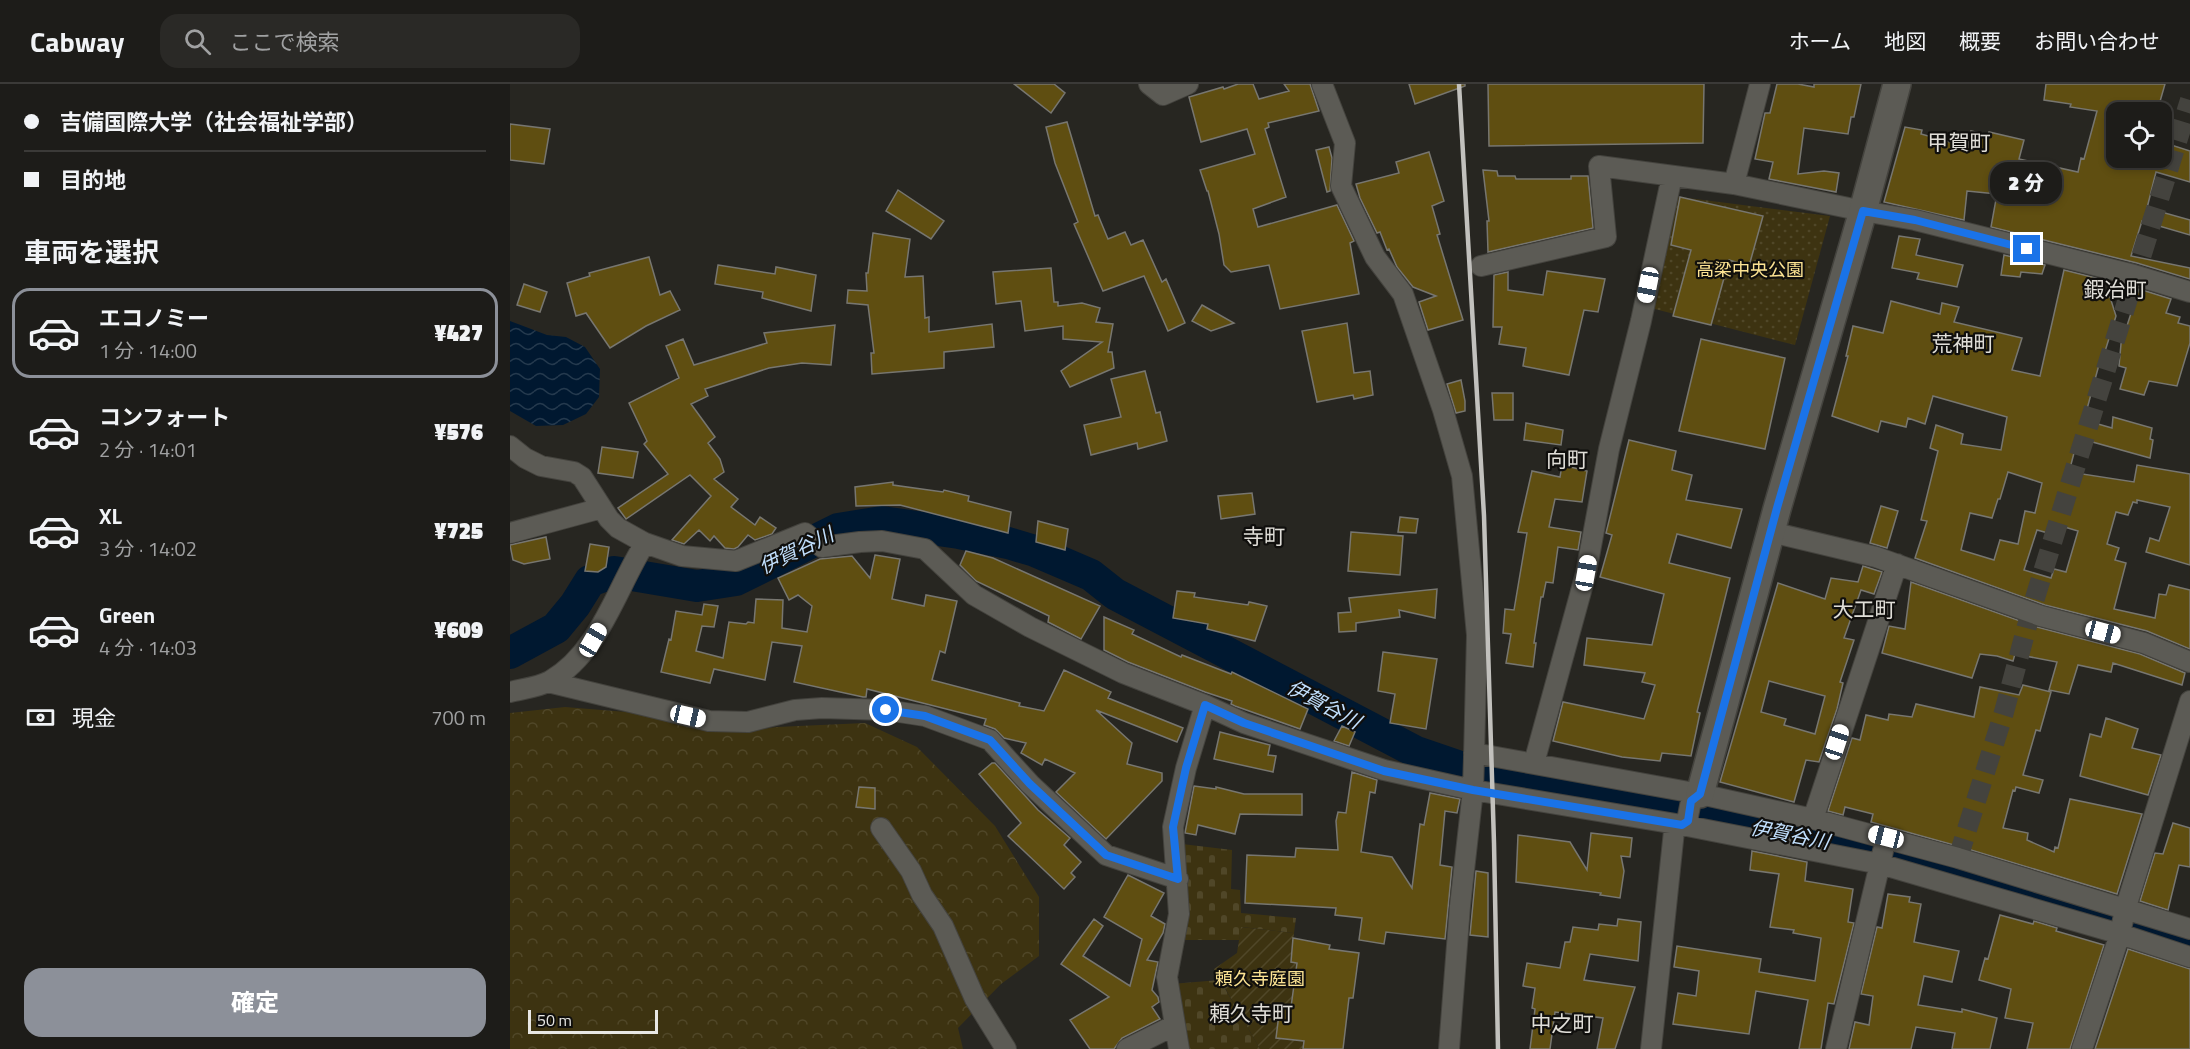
<!DOCTYPE html>
<html lang="ja">
<meta charset="utf-8">
<style>
body{margin:0;font-family:"Titillium Web","Noto Sans JP",sans-serif;background:#2a2926;color:#f1f3f6;height:100vh;display:flex;flex-direction:column;font-size:22px;white-space:nowrap}
*{box-sizing:border-box;margin:0}
p{font-size:20px;color:#a0a1a2}
.icon{flex:none;width:33px;height:33px;fill:none;stroke:currentColor;stroke-width:2;stroke-linecap:round;stroke-linejoin:round}
.map{position:relative;flex:1;overflow:hidden}
.panel{display:flex;flex-direction:column;background:#1d1c19;width:510px}
.panel>*{flex:none}
.banner{display:grid;align-content:center;height:132px;padding:0 24px;background:#1d1c19}
.tools{position:absolute;left:1596px;top:18px;display:grid;gap:12px}
.tools a{display:grid;place-items:center;width:66px;height:66px;border-radius:12px;background:#1d1c19;box-shadow:0 3px 9px #0003,0 0 0 2px #3b3a38;font-size:30px}
.scale{position:absolute;left:18px;bottom:15px;width:130px;box-sizing:border-box;padding-left:6px;border:3px solid #e8e7e4;border-top:0;font-size:16px;line-height:21px;white-space:nowrap;color:#e8e7e4;-webkit-text-stroke:4px #100f0d;paint-order:stroke}
.end{position:absolute;width:27px;height:27px;margin:-14px;border:8px solid #1a73e8;background:#fff;box-shadow:0 0 0 3px #fff}
.from{border-radius:50%}
.bubble{position:absolute;height:42px;border-radius:18px;background:#1d1c19;box-shadow:0 3px 9px #0003,0 0 0 2px #3b3a38;font-size:20px;font-weight:800;line-height:42px;text-align:center}
.car{position:absolute;width:18px;height:36px;margin:-18px -9px;border-radius:8px;box-shadow:0 0 4px 2px #0007;background:linear-gradient(#fff 24%,#345 0 40%,#fff 0 76%,#345 0 86%,#fff 0)}
.banner b{display:flex;align-items:center;gap:21px;height:57px;font-size:22px}
.banner b+b{border-top:2px solid #3b3a38}
.banner i{width:15px;height:15px;background:#f1f3f6}
ul{padding:0;list-style:none}
li{display:flex;align-items:center;gap:18px;height:90px;margin:0 12px 9px;padding:0 12px;border:3px solid transparent;border-radius:18px}
li div{flex:1}
li b{display:block;font-size:22px}
li em{font-style:normal;font-weight:800}
li.current{border-color:#8c9099}
li>.icon{width:54px;height:54px;stroke-width:1.5}
h2{padding:0 24px;font-size:27px;line-height:72px}
.pay{display:flex;align-items:center;gap:15px;height:66px;padding:0 24px;font-size:22px}
.pay p{margin-inline-start:auto}
.button{display:flex;gap:12px;margin-top:auto;padding:12px 24px}
.button a{flex:1;height:69px;border-radius:18px;background:#8c9099;color:#fff;font-size:24px;font-weight:800;line-height:69px;text-align:center}
header{display:flex;align-items:center;gap:36px;box-sizing:border-box;height:84px;padding:0 30px;background:#1d1c19;border-bottom:2px solid #3b3a38}
header strong{font-size:28px}
nav{display:flex;gap:33px;margin-inline-start:auto;font-size:21px}
.search{width:420px;height:54px;background:#2a2926;display:flex;align-items:center;gap:15px;box-sizing:border-box;padding:0 21px;border-radius:18px;color:#a0a1a2;font-size:22px}
main{display:flex;flex:1;min-height:0}
.map>svg:first-child{display:block}
.forest{fill:url(#forest-crowns)}
.cemetery{fill:url(#cemetery-stones)}
.park{fill:url(#park-dots)}
.garden{fill:url(#garden-furrows)}
.water{fill:url(#water-waves)}
.lines{fill:none;stroke-linecap:round;stroke-linejoin:round}
.river{stroke:#001830;stroke-width:32}
.building{fill:#5f4e11;stroke:#777670;stroke-width:1.5;fill-rule:evenodd}
.street-tunnel{stroke:#44433e;stroke-width:20;stroke-dasharray:20 10;stroke-linecap:butt}
.street-casing{stroke:#44433e;stroke-width:22}
.secondary-casing{stroke:#44433e;stroke-width:30}
.street{stroke:#5c5b55;stroke-width:20}
.secondary{stroke:#5c5b55;stroke-width:27}
.rail{stroke:#c2c1bd;stroke-width:4.5}
.route{stroke:#1a73e8;stroke-width:8}
.labels{text-anchor:middle;dominant-baseline:central;stroke-width:4.5;stroke-linejoin:round;paint-order:stroke}
.park-label{font-size:18px;fill:#fce393;stroke:#100f0d}
.water-label{font-size:20px;font-style:italic;fill:#c2e0fe;stroke:#100f0d}
.quarter-label{font-size:21px;fill:#e0ded8;stroke:#100f0d}
</style>
<header>
<strong>Cabway</strong>
<div class="search"><svg class="icon" aria-label="search" viewBox="0 0 24 24"><circle cx="10" cy="10" r="6"/><path d="M15 15l6 6"/></svg>ここで検索</div>
<nav><a>ホーム</a><a>地図</a><a>概要</a><a>お問い合わせ</a></nav>
</header>
<main>
<section class="panel">
<div class="banner">
<b><i class="from"></i>吉備国際大学（社会福祉学部）</b>
<b><i></i>目的地</b>
</div>
<h2>車両を選択</h2>
<ul>
<li class="current"><svg class="icon" aria-label="car" viewBox="0 0 24 24"><path d="M5 17H2v-5l4-1 3-4h7l3 4 3 1v5h-3M9 17h6M6 11h13"/><circle cx="7" cy="17" r="2"/><circle cx="17" cy="17" r="2"/></svg><div><b>エコノミー</b><p>1 分 · 14:00</p></div><em>¥427</em></li>
<li><svg class="icon" aria-label="car" viewBox="0 0 24 24"><path d="M5 17H2v-5l4-1 3-4h7l3 4 3 1v5h-3M9 17h6M6 11h13"/><circle cx="7" cy="17" r="2"/><circle cx="17" cy="17" r="2"/></svg><div><b>コンフォート</b><p>2 分 · 14:01</p></div><em>¥576</em></li>
<li><svg class="icon" aria-label="car" viewBox="0 0 24 24"><path d="M5 17H2v-5l4-1 3-4h7l3 4 3 1v5h-3M9 17h6M6 11h13"/><circle cx="7" cy="17" r="2"/><circle cx="17" cy="17" r="2"/></svg><div><b>XL</b><p>3 分 · 14:02</p></div><em>¥725</em></li>
<li><svg class="icon" aria-label="car" viewBox="0 0 24 24"><path d="M5 17H2v-5l4-1 3-4h7l3 4 3 1v5h-3M9 17h6M6 11h13"/><circle cx="7" cy="17" r="2"/><circle cx="17" cy="17" r="2"/></svg><div><b>Green</b><p>4 分 · 14:03</p></div><em>¥609</em></li>
</ul>
<div class="pay"><svg class="icon" aria-label="cash" viewBox="0 0 24 24"><path d="M3 7h18v10H3z"/><circle cx="12" cy="12" r="2"/></svg>現金<p>700 m</p></div>
<div class="button"><a>確定</a></div>
</section>
<div class="map">
<svg width="1680" height="965" viewBox="0 0 1680 965">
<defs>
<pattern id="forest-crowns" width="20" height="18" patternUnits="userSpaceOnUse" patternTransform="scale(1.5)"><rect width="20" height="18" fill="#3d3311"/><path d="M2 6a3 3 0 1 1 6 0M12 15a3 3 0 1 1 6 0" fill="none" stroke="#504728"/></pattern>
<pattern id="cemetery-stones" width="16" height="16" patternUnits="userSpaceOnUse" patternTransform="scale(1.5)"><rect width="16" height="16" fill="#3d3311"/><path d="M2 7V4a2 2 0 0 1 4 0v3zM10 15v-3a2 2 0 0 1 4 0v3z" fill="#504728"/></pattern>
<pattern id="park-dots" width="8" height="8" patternUnits="userSpaceOnUse" patternTransform="scale(1.5)"><rect width="8" height="8" fill="#3d3311"/><path d="M2 2h.1M6 6h.1" fill="none" stroke="#504728" stroke-width="1.8" stroke-linecap="round"/></pattern>
<pattern id="garden-furrows" width="10" height="10" patternUnits="userSpaceOnUse" patternTransform="scale(1.5)"><rect width="10" height="10" fill="#3d3311"/><path d="M-1 1l2-2M0 10L10 0M9 11l2-2" fill="none" stroke="#504728"/></pattern>
<pattern id="water-waves" width="16" height="10" patternUnits="userSpaceOnUse" patternTransform="scale(1.5)"><rect width="16" height="10" fill="#001830"/><path d="M0 5q4-4 8 0t8 0" fill="none" stroke="#253a4e"/></pattern>
</defs>
<rect width="100%" height="100%" fill="#272621"/>
<path class="forest" d="M55,623l61,5 78,17 36,3 37,-5 88,-4 52,24 78,79 44,71v59l-38,28 -43,44 5,21h-453v-336z"/>
<path class="cemetery" d="M672,760l50,6 -1,39 9,1 1,23 55,5 -2,15 -52,-6 -3,13h-62z
M710,896l36,62 4,7h-74l-15,-65z"/>
<path class="park" d="M1162,112l158,20 -35,129 -144,-37z"/>
<path class="garden" d="M731,843l53,6 -3,29 6,1 -3,23 33,4 -20,19 -27,-3 -4,32 28,3 -1,8h-43l-46,-80 23,-16z"/>
<path class="water" d="M0,237l37,14 19,2 19,10 15,22 -1,28 -13,17 -23,11 -27,1 -26,-15z"/>
<g class="lines">
<path class="river" d="M0,569l46,-25 19,-23 15,-24 24,-9 83,14 39,-6 102,-51 44,-7 77,11 49,10 27,8 56,24 24,19 301,158 41,14 44,11 157,28 247,51 285,88"/>
</g>
<path class="building" d="M504,0h40l11,9 -14,20z
M728,0h15l6,15 30,-8 -5,-7h26l9,27 -51,12 1,4 -4,2 21,68 -33,12 5,18 79,-22 17,36 -4,2 9,51 -79,15 -11,-44 -38,7 -7,-7 -5,-31 -11,-43h-1l-7,-21 55,-16 -8,-25 -46,13 -12,-45 34,-10 1,2z
M899,0h56v2l-50,18z
M978,0h216l-1,59 -214,3z
M1267,0h21l16,3v-3h47l-7,33h-3l-3,17 -44,-6 -6,46 26,-3 15,2 -3,19 -67,-13 4,-17 -18,-3 10,-46h5z
M1536,0h119l-8,28h-41v46h46v-16l28,9v31l-34,-10 -9,36 43,12v15l-48,-14 -11,35 59,12v11l-53,-16 -146,-36 6,-33 -30,-3 -3,29 -80,-18 21,-75 17,3 -1,4 47,13 3,-16 17,4 1,-3 35,8 -5,19 59,13 3,-14 3,1 13,-48 -27,-4 1,-3 -27,-4z
M557,38l28,94 3,-1 10,24 17,-7 6,13 12,-5 19,42 4,-3 19,44 -17,8 -24,-55 -41,15 -29,-67 4,-2 -23,-59 -9,-36z
M0,40l40,5 -6,35 -34,-4z
M819,63l3,11 -2,33 -3,1 -11,-42z
M919,68l15,49 -12,5 8,28 -3,1 26,85 -35,10 -9,-28 17,-6 -23,-9 -16,-20 -8,-18 -2,1 -7,-18 -3,1 -17,-35 -4,-14 43,-11 -3,-11z
M973,86l14,1 1,5h17l1,3h55v-3h17l5,52 -105,24 -1,-31h2z
M388,106l46,31 -13,18 -45,-28z
M1170,113l83,19 -14,50 -20,-6 -18,65 -38,-9 18,-66 -20,-5z
M363,149l37,6 -5,38 18,-1 2,42 4,-1v15l63,-8 2,23 -50,5v16l-72,6 -1,-21h3l-6,-48 -21,-2 1,-13 19,1 -1,-18h2z
M1389,152l21,3 -4,16 47,10 -6,22 -40,-8 2,-6 -27,-5z
M1494,171l41,10 -3,9 -21,-2 -1,5 -19,-2z
M139,173l11,38 10,-4 10,19 -34,16 -36,22 -24,-35 -10,3 -9,-33 23,-7 -1,-3z
M208,181l57,9 1,-7 40,8 -5,36 -49,-13 1,-6 -48,-8z
M541,184l3,34h4v4l24,-3 18,5 -4,14 17,2 -5,28h4l2,16 -44,19 -9,-16 41,-29 -39,-3v-13l-38,5 -4,-30 -25,3 -3,-32z
M1554,186l36,9 -4,14 14,4 6,19 -14,45h-2l-16,59 28,8 1,-11 39,11 -2,11 3,1 -3,18 -72,-20 -9,34 65,10 3,-17 53,9v91l-44,-13 4,-14 9,3 11,-34 -33,-7v3l-4,-1 -5,13 -12,-3 -9,32 12,4 -4,12 11,3 -12,46 41,9 4,-24 7,1 3,-10 21,5v59l-43,-18 -102,-26 -130,-47 12,-37 -6,-1 17,-69 -8,-3 6,-23 27,9 -2,10 40,6 6,-33 -74,-21 -8,28 -17,-6 -2,9 -25,-6 -3,11 -46,-16 16,-60h-2l7,-30 30,7 8,-32 49,13 2,-11 17,4 -5,15 68,16 -10,32 28,6zM1498,388l34,11 -7,30 -10,-2 -7,33 -18,-4 -6,20 -33,-10 9,-37 22,5 6,-19h2zM1541,439l27,8 -12,41 -12,-3 -3,9 -27,-8 13,-40 11,3z
M1037,187l58,8 -7,33 -14,-2 -15,65 -46,-9 3,-18 -27,-4 3,-17h-9l1,-52 14,-3v18l35,5z
M14,200l23,8 -7,20 -23,-7z
M1629,205l32,10 -5,14 14,4 -2,6 12,3v17l-13,43 -28,-5 -5,14 -24,-6 6,-21 -7,-2 2,-22z
M692,221l32,18 -23,8 -19,-10z
M837,239l7,50 16,-2 3,24 -19,4 -1,-4 -36,7 -15,-71z
M325,241l-4,40 -29,-2 -33,5 -64,21 3,7 -17,8 24,33 -7,6 12,16 4,13 -10,7 24,20 -7,8 24,18 5,-8 16,11 -4,6 -17,6 -7,-5 -10,12 -4,2 -9,-1 -11,-12 -4,5 -11,-11 -15,14 -12,-4 39,-44 -21,-21 -64,44 -8,-11 50,-34 -24,-30 3,-3 -18,-38 50,-25 -13,-32 17,-7 11,26 73,-22 -3,-10z
M1191,255l84,19 -20,91 -86,-18z
M635,287l11,42 4,-1 7,29 -29,8 -1,-6 -46,12 -7,-30 37,-8 -10,-38z
M951,296l4,21v10l-9,2 -9,-29z
M982,309h21v27h-19z
M1016,339l37,7 -2,15 -37,-5z
M1119,356l47,11 -4,19 20,5 -6,25 56,9 -11,39 -54,-14 -8,29 61,15 -33,134 3,1 -9,43 -29,-3 -2,8 -38,-4 -69,-16 10,-39 81,17 11,-34 -13,-3 3,-9 -61,-8 3,-27 65,7 12,-51 -64,-17 12,-42 -6,-2z
M92,363l36,5 -5,26 -35,-5z
M1052,381l25,6 -5,31 -27,-3 -6,28 32,5 -3,18 -20,-3 -5,36 -7,-1 -3,15h-2l-7,46h2l-3,24 -27,-4 5,-29 -8,-1 2,-24 9,1 13,-77 -9,-1 14,-61 28,6z
M383,398v3l50,7 1,-2 25,6 -1,5 43,11 -3,21 -108,-28 -44,1 -1,-19z
M742,409l3,21 -34,5 -3,-23z
M1371,422l17,5 -11,37 -17,-5z
M890,433l18,2 -2,14 -18,-1z
M528,437l30,8 -3,21 -29,-8z
M841,448l52,4 -3,39 -52,-4z
M36,453l4,22 -26,5 -11,-4 -3,-15z
M80,460l19,3 -3,20 -8,5 -13,-1z
M456,467l27,7 107,48 -19,33 -33,-17 1,-6 -73,-35 -16,-16z
M365,471l25,4 -8,40 32,7 2,-11 31,6 -12,52 -5,-2 -8,29 88,23 -1,3 25,5 20,-41 47,22 -3,6 75,30 -6,14 -81,-32 36,33 -5,21 35,9v8l-56,58 -50,-47 19,-19 -30,-14 -3,6 -21,-12 5,-10 -22,-5 -9,-9 -11,-4 2,-6 -119,-30 -1,8h-3l-69,-15 8,-36 -30,-4 -7,38 -51,-11 -4,14 -49,-11 8,-33 2,1 5,-29 26,4 2,-11 14,2 -4,21 -12,-1 -6,25 27,7 6,-36 17,2 2,-2 6,1 2,-24 27,1 -1,28 25,4 5,-26 -14,-11 -9,5 -11,-22 42,-19 32,-3 18,22z
M1353,482l19,6 -8,22 -13,-4 -17,48 10,2 -14,42 3,1 -6,26 -18,53 -13,-2 -12,42 -74,-20 58,-199 47,16 6,-21 27,4zM1259,597l56,15 -10,38 -31,-9 2,-6 -25,-7z
M1401,498l126,45 103,27 45,19 -3,12 -69,-22 -2,9 -33,-7 -9,29 -20,-4 8,-28 -42,-8 -2,7 -16,-5 -17,-2 -8,24 -90,-25 7,-27 16,3z
M927,505l-2,29 -36,-8 1,7 -44,6v8l-17,1 -1,-19 13,-1 -2,-14z
M667,507l18,2 -1,4 54,8 1,-3 18,4 -12,35 -48,-12 1,-5 -35,-6z
M594,533l30,13 -2,4 49,23 1,-2 49,19 1,-2 76,37 -8,20 -65,-23 -4,-2 1,-3 -27,-9 -77,-30 -24,-12z
M873,568l54,7 -11,70 -36,-6 5,-29 -17,-3z
M1513,601l28,7 -11,39 -4,-1 -13,45 20,5 -4,13 -23,-6 -1,4 -2,-1 -10,38 25,5 -1,7 27,12 1,-5 3,1 12,-49 72,15 -25,80 -156,-47 -90,-25 2,-8 -28,-7 -2,8 -15,-4 24,-73 8,2 6,-25 22,5 1,-6 23,3 4,-13 58,13 6,-30 39,8z
M1596,634l32,11 -6,19 29,7 -13,40 -68,-19 10,-42 11,3z
M832,642l13,6 -6,14 -15,-5z
M710,648l50,13 -2,10 8,1 -3,16 -59,-13z
M482,679h3l43,47 32,28 -6,7 17,17 -10,11 4,4 -11,12 -56,-53 13,-13 -42,-49z
M842,688l25,8 -2,13 -5,-1 -9,60 31,5 20,31 8,-64 4,1 6,-32 30,6 -3,14 -12,-2 -5,54 12,2 -7,72 -59,-7 -2,12 -25,-4 3,-22 -27,-3 1,-7 -91,-5 2,-48 48,2 1,-9 42,2 -2,-29 2,-9 8,1z
M684,702l22,3v-2l28,7h58v21l-62,-1 -5,20 -37,-9 -2,10 -11,-2z
M349,703l16,1v21l-19,-2z
M1663,739l17,5v39l-11,-2 -11,45 -28,-9 15,-48 8,1z
M1081,749l41,5 -2,19 -9,-1 3,15 -4,27 -20,-3 1,-2 -85,-11 2,-47 52,7 17,28z
M1242,767l55,11 -2,19 48,8 -5,33 6,1 -20,81 -6,-1 -7,46h-22l9,-49 -52,-9 -7,43 -76,-10 5,-31 18,3 3,-25 -25,-4 3,-21 84,13 -2,13 56,9 6,-43 -28,-5 1,-3 -24,-3 9,-53 -29,-4z
M966,787l12,2v64l-18,-2z
M618,791l36,18 -13,23 14,8 -2,9 -16,27 11,2 -6,28 6,7 1,5 -7,5 8,12 -38,19 -8,11h-24l-20,-29 39,-23 -48,-33 33,-45 9,7 -20,30 47,30 12,-47 -38,-22z
M1378,810l22,3 -1,5 12,2 -7,38 45,9 -7,31 -28,-6 -6,29 44,7v-3l35,9 -7,31h-38l3,-16 -39,-6 -5,22h-62l6,-27 14,3 4,-29 -12,-2 16,-67 5,1z
M1490,831l33,9 1,-3 23,7 -1,3 48,14 -34,104h-43l6,-26 -28,-5 6,-29 -32,-9 6,-22 3,1z
M1108,835l23,3 -3,39 -48,-7 -6,26 51,7 -20,62h-18l6,-31 -48,-6 -5,37h-20l5,-40 -3,-1 3,-20 -12,-2 4,-23 33,5 5,-26h5l3,-15 25,3 1,-6 18,2z
M783,854l37,7 -1,4 30,4 -6,45h-4l-6,51h-40l1,-8 -28,-3 4,-32 11,1 6,-44 -6,-1z
M1618,865l62,20v80h-95z"/>
<g class="lines">
<path class="street-tunnel" d="M1448,774l46,-146 27,-101 36,-117 123,-394"/>
<defs>
<path id="street" d="M639,0l14,11 25,-11
M812,0l23,59 -4,43 34,71 28,37 40,116 19,66 15,159 -3,122 -1,33 -13,116 -11,143
M1224,100l26,-100
M971,182l125,-29 -7,-71 135,18 129,27 52,9 219,55 56,17
M0,362l15,12 16,8 33,6 8,5 27,42 9,9 27,15
M1261,448l105,25 165,59 103,27 46,19
M0,449l92,-25
M38,598l161,39 39,1 47,-12 27,-2 64,2 39,6 65,24 40,44 76,71 72,24
M0,608c12,-3 29,-5 40,-11 50,-29 66,-92 95,-138l37,13 54,5 69,-28 17,14 38,-5 22,-1 43,8 49,46 56,32 93,46 82,32 39,18 140,47 89,20 209,35 198,39 240,70 70,23
M964,669l226,41 113,25 145,39 232,71
M1024,679l52,-190 23,-124 32,-128 31,-145
M1303,735l84,-255
M371,744l30,43 11,24 21,31 32,73 31,50
M617,965l46,-23
M669,965l-12,-72 12,-63 -6,-87 13,-59 19,-63
M1141,965l23,-218 13,-10 4,-20 9,-7
M1326,965l47,-198
M1572,965l38,-115 5,-24 65,-209"/>
<path id="secondary" d="M1190,710l77,-285 86,-298 34,-127"/>
</defs>
<use href="#street" class="street-casing"/>
<use href="#secondary" class="secondary-casing"/>
<use href="#street" class="street"/>
<use href="#secondary" class="secondary"/>
<path class="rail" d="M949,0l25,432 10,327 4,206"/>
</g>
<g class="lines">
<path class="route" d="M376,626l39,6 65,24 40,44 76,71 72,24 -5,-52 13,-59 19,-63 39,18 140,48 89,19 209,35 6,-4 3,-20 9,-7 77,-286 86,-297 52,9 112,29"/>
</g>
<g class="labels">
<g class="park-label">
<text x="1240" y="185">高梁中央公園</text>
<text x="750" y="894">頼久寺庭園</text>
</g>
<g class="water-label">
<text transform="translate(286 466) rotate(-26)">伊賀谷川</text>
<text transform="translate(814 620) rotate(28)">伊賀谷川</text>
<text transform="translate(1280 750) rotate(11)">伊賀谷川</text>
</g>
<g class="quarter-label">
<text x="1449" y="58">甲賀町</text>
<text x="1605" y="205">鍜冶町</text>
<text x="1453" y="259">荒神町</text>
<text x="1057" y="375">向町</text>
<text x="754" y="452">寺町</text>
<text x="1354" y="525">大工町</text>
<text x="741" y="929">頼久寺町</text>
<text x="1052" y="939">中之町</text>
</g>
</g>
</svg>
<div class="tools">
<a><svg class="icon" aria-label="locate" viewBox="0 0 24 24"><circle cx="12" cy="12" r="6"/><path d="M12 2v4M12 18v4M2 12h4M18 12h4"/></svg></a>
</div>
<div class="scale">50 m</div>
<i class="end from" style="left:376px;top:626px"></i>
<i class="end" style="left:1517px;top:165px"></i>
<div class="bubble" style="left:1480px;top:78px;width:72px">2 分</div>
<i class="car" style="left:1138px;top:201px;rotate:191deg"></i>
<i class="car" style="left:1076px;top:489px;rotate:10deg"></i>
<i class="car" style="left:1593px;top:548px;rotate:105deg"></i>
<i class="car" style="left:83px;top:556px;rotate:30deg"></i>
<i class="car" style="left:178px;top:632px;rotate:103deg"></i>
<i class="car" style="left:1327px;top:658px;rotate:18deg"></i>
<i class="car" style="left:1376px;top:753px;rotate:284deg"></i>
</div>
</main>
